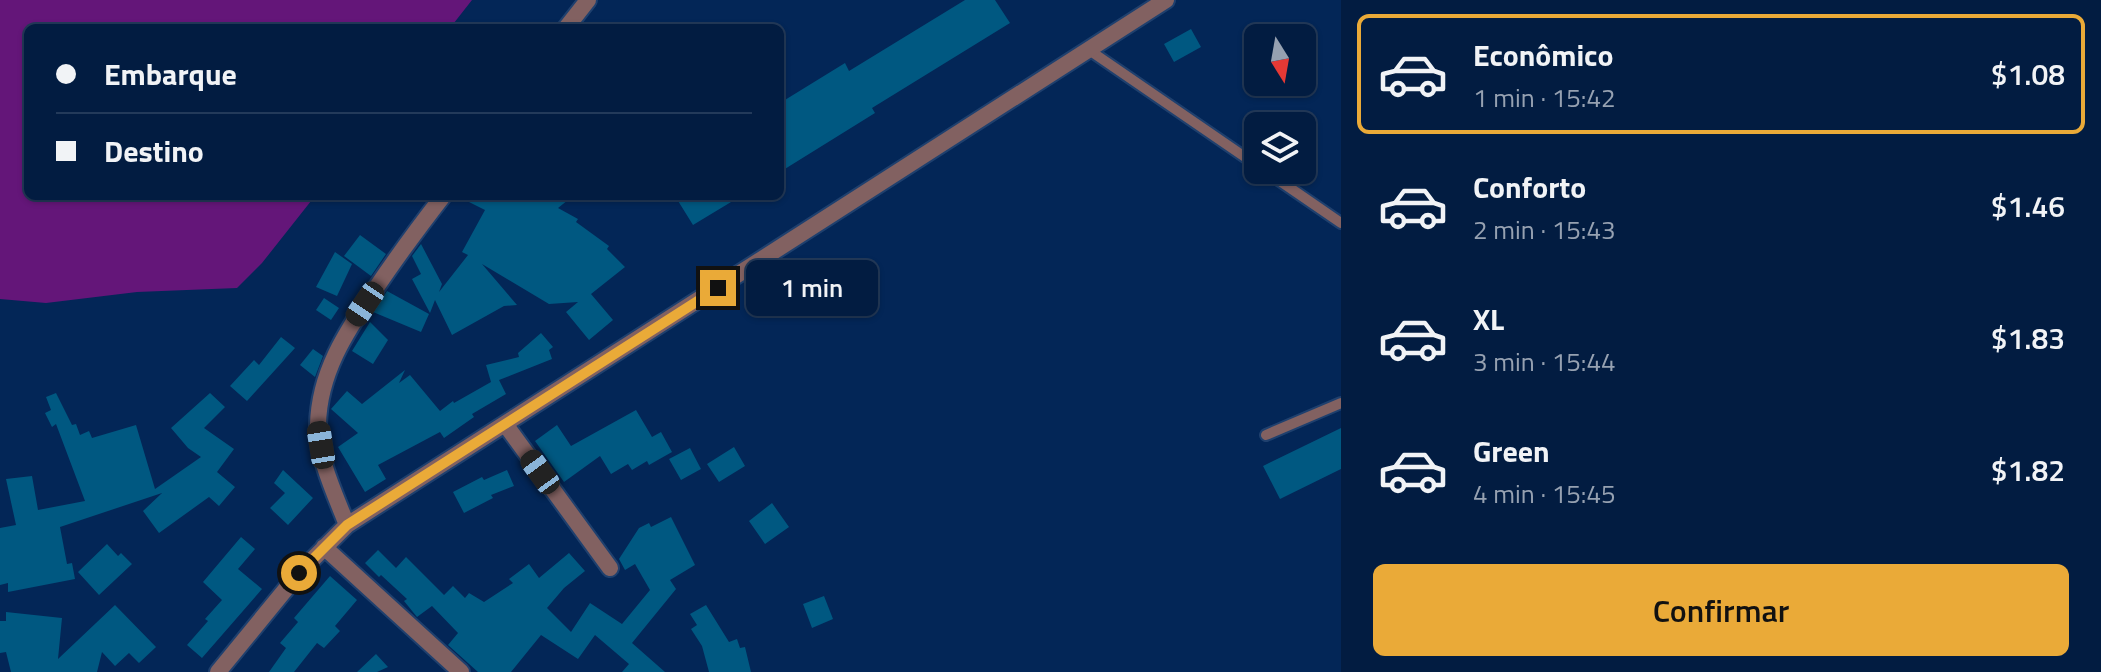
<!DOCTYPE html>
<html lang="pt">
<meta charset="utf-8">
<style>
body{margin:0;font-family:"Titillium Web",sans-serif;background:#0c2548;color:#f1f3f6;height:100vh;display:flex;flex-direction:column;font-size:30px;white-space:nowrap}
*{box-sizing:border-box;margin:0}
p{font-size:26px;color:#96a1b1}
.icon{flex:none;width:44px;height:44px;fill:none;stroke:currentColor;stroke-width:2;stroke-linecap:round;stroke-linejoin:round}
.map{position:relative;flex:1;overflow:hidden}
.sheet{display:flex;flex-direction:column;background:#021c41;width:760px}
.sheet>*{flex:none}
.top-card{position:absolute;left:24px;top:24px;width:760px;height:176px;border-radius:12px;box-shadow:0 2px 6px #0004,0 0 0 2px #233a5a;display:grid;align-content:center;height:176px;padding:0 32px;background:#021c41}
.needle{width:52px;rotate:169deg}
.fabs{position:absolute;left:1244px;top:24px;display:grid;gap:16px}
.fabs a{display:grid;place-items:center;width:72px;height:72px;border-radius:12px;background:#021c41;box-shadow:0 2px 6px #0004,0 0 0 2px #233a5a;font-size:40px}
.end{position:absolute;width:36px;height:36px;margin:-18px;border:10px solid #eaaa38;background:#111;box-shadow:0 0 0 4px #111}
.from{border-radius:50%}
.bubble{position:absolute;height:56px;border-radius:12px;background:#021c41;box-shadow:0 2px 6px #0004,0 0 0 2px #233a5a;font-size:26px;font-weight:600;line-height:56px;text-align:center}
.car{position:absolute;width:24px;height:48px;margin:-24px -12px;border-radius:10px;box-shadow:0 0 6px 2px #0007;background:linear-gradient(#222 24%,#8ab4d8 0 40%,#222 0 76%,#8ab4d8 0 86%,#222 0)}
.top-card b{display:flex;align-items:center;gap:28px;height:76px;font-size:30px}
.top-card b+b{border-top:2px solid #233a5a}
.top-card i{width:20px;height:20px;background:#f1f3f6}
ul{padding:14px 0 0;list-style:none}
li{display:flex;align-items:center;gap:24px;height:120px;margin:0 16px 12px;padding:0 16px;border:4px solid transparent;border-radius:12px}
li div{flex:1}
li b{display:block;font-size:30px}
li em{font-style:normal;font-weight:600}
li.selected{border-color:#eaaa38}
li>.icon{width:72px;height:72px;stroke-width:1.5}
.cta{display:flex;gap:16px;margin-top:auto;padding:16px 32px}
.cta a{flex:1;height:92px;border-radius:12px;background:#eaaa38;color:#111;font-size:32px;font-weight:600;line-height:92px;text-align:center}
main{display:flex;flex:1;min-height:0}
.map>svg:first-child{display:block}
.water{fill:#641679}
.building{fill:#005881}
.lines{fill:none;stroke-linecap:round;stroke-linejoin:round}
.lane-casing{stroke:#1f406e;stroke-width:14}
.street-casing{stroke:#1f406e;stroke-width:20}
.lane{stroke:#826161;stroke-width:10}
.street{stroke:#826161;stroke-width:16}
.route{stroke:#eaaa38;stroke-width:10}
</style>
<main>
<div class="map">
<svg width="1341" height="672" viewBox="0 0 1341 672">
<rect width="100%" height="100%" fill="#032657"/>
<path class="water" d="M0,0h472l-22,28h-422v168h287l-53,67 -25,25 -100,4 -91,11 -46,-4z"/>
<path class="building" d="M965,0h30l15,23 -138,85 3,5 -95,59v-69l65,-40 4,8z
M1191,29l10,18 -27,15 -10,-18z
M457,196h53l11,5 2,-5h50l-15,12 20,11 -2,3 33,24 -2,3 18,18 -34,27 22,26 -24,20 -23,-28 12,-10 -29,2 -67,-40 35,41 -13,1 -52,29 -17,-35 -5,13 -18,-34 9,-5 -9,-18 9,-12 21,40 -3,8 29,-37 -6,-3 23,-42z
M675,196h66l-48,29z
M360,235l26,19 -15,22 -27,-20z
M335,252l17,12 -15,32 -21,-9z
M387,291l42,23 -8,18 -48,-20z
M324,298l15,10 -8,12 -15,-10z
M370,322l18,18 -15,24 -21,-13z
M541,333l12,14 -4,3 3,9 -53,21 7,14 -34,20 2,3 -30,21 -4,-6 -62,33 8,14 -21,13 -27,-45 20,-14 -27,-24 16,-18 15,13 43,-34 -6,13 11,-8 30,36 13,-10 1,2 37,-21 -5,-17 33,-8 -1,-4z
M281,337l14,11 -48,53 -17,-15 24,-26 5,5z
M313,349l10,7 -8,21 -15,-12z
M56,393l16,32 4,-1 4,11 9,-4 3,7 44,-13 19,64 46,-32 -13,-9 -17,-20 39,-35 15,14 -21,21 30,21 -17,23 18,15 -16,19 -10,-9 -50,36 -16,-22 19,-18 -102,34 7,37 5,-1 3,16 -67,13v-9l-8,2v-57l16,-3 -10,-46 26,-3 6,34 47,-9 -29,-77 -4,3 -7,-14 6,-3 -5,-13z
M636,410l16,27 9,-5 11,20 -23,13 -2,-4 -15,9 -4,-6 -17,10 -11,-18 -36,26 -29,-41 22,-16 14,21z
M1341,428v41l-61,30 -17,-33z
M734,447l11,19 -26,16 -12,-18z
M690,448l11,21 -20,11 -12,-21z
M283,470l30,28 -25,27 -18,-17 15,-15 -11,-10z
M507,470l7,16 -23,9 2,3 -29,15 -11,-21 29,-15 2,3z
M772,503l17,24 -24,17 -16,-23z
M671,517l24,48 -25,15 6,9 -44,54 33,29h-43l7,-8 -34,-29 -17,24 -37,-24 -30,37h-33l-30,-27 10,-12 -26,-27 -15,11 -13,-16 3,-2 -26,-24 -2,2 -14,-14 13,-13 18,18 10,-11 38,38 9,-9 12,12 4,-5 15,9 29,-19 -4,-4 20,-15 10,14 30,-25 16,18 -21,17 -17,20 24,24 19,-29 32,21 28,-34 -15,-26 -10,6 -6,-11 20,-31 10,-5 2,4z
M241,537l14,12 -17,20 24,20 -60,69 -15,-13 21,-24 -3,-2 17,-19 -19,-18z
M107,544l11,12 3,-3 11,11 -33,31 -21,-23z
M330,576l27,24 -22,26 5,5 -16,17 -7,-5 -23,29h-25l17,-24 -6,-5 18,-21 -4,-4z
M824,596l9,23 -21,9 -9,-24z
M115,605l41,42 -17,16 -10,-10 -14,13 -13,-14 -5,20h-86l-5,-20 -6,1v-32h6v-9l56,6 -4,41z
M706,605l23,37 8,-3 3,9 5,-1 6,25h-42l-7,-26 -11,-17 6,-4 -7,-11z
M376,654l12,13 -11,5h-20z"/>
<g class="lines">
<defs>
<path id="lane" d="M1089,50l169,116
M1264,170l77,53
M1266,435l75,-32"/>
<path id="street" d="M566,28l22,-28
M505,424l105,144
M347,525c-12,-31 -29,-65 -29,-100 1,-52 28,-93 56,-134 22,-33 45,-64 69,-95
M324,547l137,125
M218,672l81,-99 48,-48 819,-525"/>
</defs>
<use href="#lane" class="lane-casing"/>
<use href="#street" class="street-casing"/>
<use href="#lane" class="lane"/>
<use href="#street" class="street"/>
</g>
<g class="lines">
<path class="route" d="M299,573l48,-48 371,-237"/>
</g>
</svg>
<div class="fabs">
<a><svg class="needle" viewBox="-14 -14 28 28"><path d="M0-13l5 13h-10z" fill="#e53935"/><path d="M0 13l5-13h-10z" fill="#96a1b1"/></svg></a>
<a><svg class="icon" aria-label="layers" viewBox="0 0 24 24"><path d="M12 4l9 5-9 5-9-5zM3 14l9 5 9-5"/></svg></a>
</div>
<i class="end from" style="left:299px;top:573px"></i>
<i class="end" style="left:718px;top:288px"></i>
<div class="bubble" style="left:746px;top:260px;width:132px">1 min</div>
<i class="car" style="left:365px;top:304px;rotate:214deg"></i>
<i class="car" style="left:321px;top:445px;rotate:351deg"></i>
<i class="car" style="left:540px;top:472px;rotate:324deg"></i>
<div class="top-card">
<b><i class="from"></i>Embarque</b>
<b><i></i>Destino</b>
</div>
</div>
<section class="sheet">
<ul>
<li class="selected"><svg class="icon" aria-label="car" viewBox="0 0 24 24"><path d="M5 17H2v-5l4-1 3-4h7l3 4 3 1v5h-3M9 17h6M6 11h13"/><circle cx="7" cy="17" r="2"/><circle cx="17" cy="17" r="2"/></svg><div><b>Econômico</b><p>1 min · 15:42</p></div><em>$1.08</em></li>
<li><svg class="icon" aria-label="car" viewBox="0 0 24 24"><path d="M5 17H2v-5l4-1 3-4h7l3 4 3 1v5h-3M9 17h6M6 11h13"/><circle cx="7" cy="17" r="2"/><circle cx="17" cy="17" r="2"/></svg><div><b>Conforto</b><p>2 min · 15:43</p></div><em>$1.46</em></li>
<li><svg class="icon" aria-label="car" viewBox="0 0 24 24"><path d="M5 17H2v-5l4-1 3-4h7l3 4 3 1v5h-3M9 17h6M6 11h13"/><circle cx="7" cy="17" r="2"/><circle cx="17" cy="17" r="2"/></svg><div><b>XL</b><p>3 min · 15:44</p></div><em>$1.83</em></li>
<li><svg class="icon" aria-label="car" viewBox="0 0 24 24"><path d="M5 17H2v-5l4-1 3-4h7l3 4 3 1v5h-3M9 17h6M6 11h13"/><circle cx="7" cy="17" r="2"/><circle cx="17" cy="17" r="2"/></svg><div><b>Green</b><p>4 min · 15:45</p></div><em>$1.82</em></li>
</ul>
<div class="cta"><a>Confirmar</a></div>
</section>
</main>
